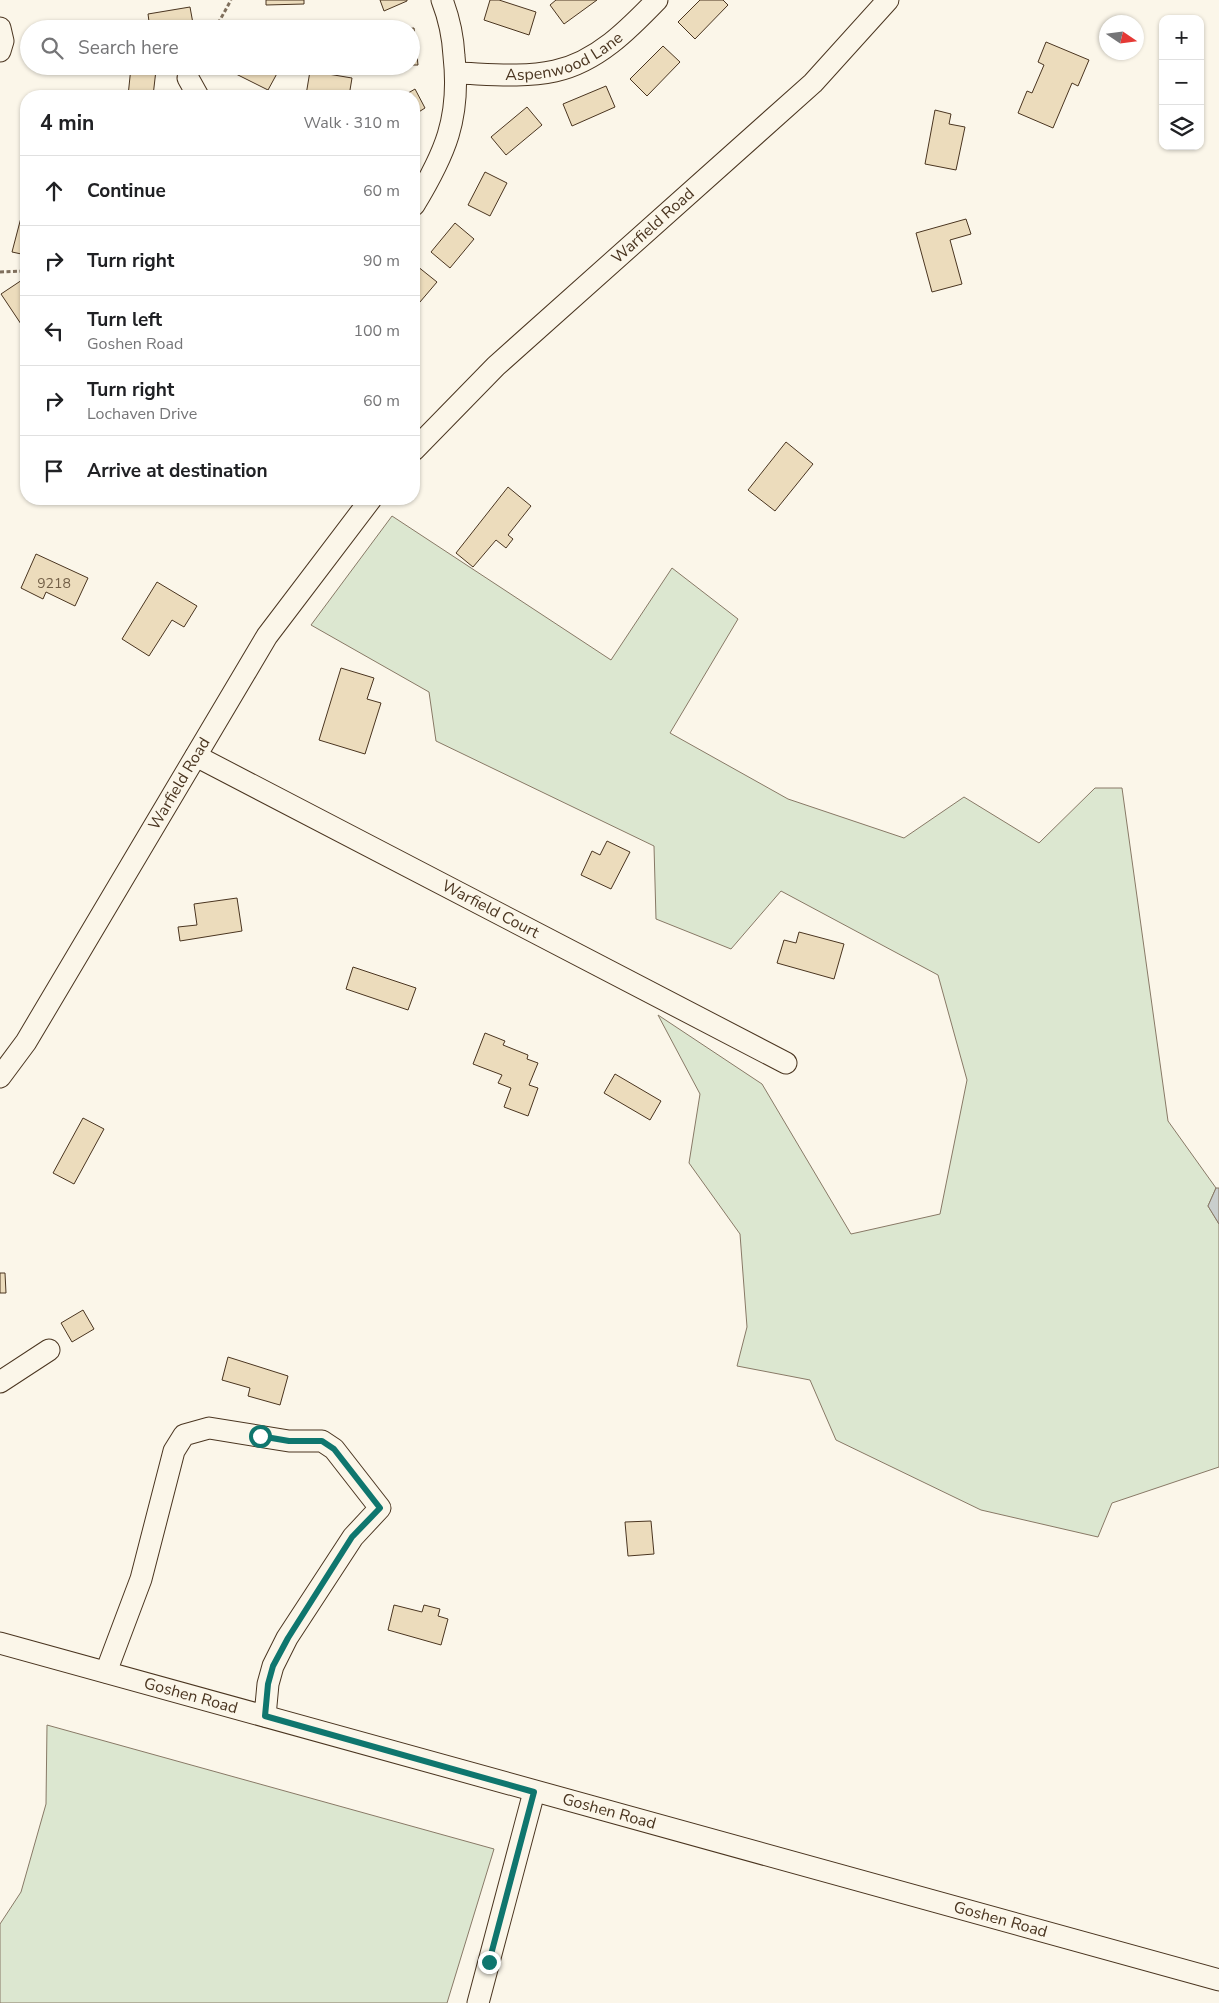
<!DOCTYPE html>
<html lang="en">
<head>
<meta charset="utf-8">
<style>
  :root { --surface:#fff; --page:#f2f2f2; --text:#202124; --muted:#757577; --line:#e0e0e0 }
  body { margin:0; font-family:"Nunito Sans",sans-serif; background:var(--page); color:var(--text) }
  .controls { position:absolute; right:15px; top:15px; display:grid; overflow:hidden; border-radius:10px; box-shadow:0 1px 4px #0004 }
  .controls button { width:45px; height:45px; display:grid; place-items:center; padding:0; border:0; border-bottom:1px solid var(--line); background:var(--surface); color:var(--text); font:25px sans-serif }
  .compass { position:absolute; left:1099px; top:15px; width:45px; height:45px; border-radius:50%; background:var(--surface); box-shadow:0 1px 4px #0004; rotate:103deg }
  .stop { position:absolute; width:15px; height:15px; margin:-11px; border:4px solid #0f766e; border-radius:50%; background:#fff }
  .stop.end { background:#0f766e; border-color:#fff; box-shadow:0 1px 5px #0008 }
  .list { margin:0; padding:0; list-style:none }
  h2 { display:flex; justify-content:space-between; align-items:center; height:65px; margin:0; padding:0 20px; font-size:21px }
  h2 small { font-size:16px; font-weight:400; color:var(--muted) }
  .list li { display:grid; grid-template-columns:32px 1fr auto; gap:15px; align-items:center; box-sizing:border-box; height:70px; padding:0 20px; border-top:1px solid var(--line) }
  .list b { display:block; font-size:19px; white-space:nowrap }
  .list p { margin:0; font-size:16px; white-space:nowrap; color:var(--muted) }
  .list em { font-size:16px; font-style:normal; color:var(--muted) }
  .icon { flex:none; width:28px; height:28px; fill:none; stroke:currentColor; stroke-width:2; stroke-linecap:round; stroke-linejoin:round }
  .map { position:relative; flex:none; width:1219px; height:2003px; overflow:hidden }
  .search { position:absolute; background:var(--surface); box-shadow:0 1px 4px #0004; left:20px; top:20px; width:400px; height:55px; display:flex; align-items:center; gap:12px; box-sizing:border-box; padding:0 18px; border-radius:28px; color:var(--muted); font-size:19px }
  .panel { position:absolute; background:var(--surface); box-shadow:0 1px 4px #0004; left:20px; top:90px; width:400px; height:415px; border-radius:20px }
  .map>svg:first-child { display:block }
</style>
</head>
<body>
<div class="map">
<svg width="1219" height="2003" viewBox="0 0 1219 2003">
  <rect width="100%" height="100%" fill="#fbf6e9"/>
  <g fill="#dce7d0" stroke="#887966">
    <path d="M392 516 611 660 672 568 738 619 670 733 788 799 904 838 964 797 1039 843 1095 788H1122L1168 1121 1216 1188 1208 1206 1219 1224V1467L1112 1503 1098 1537 981 1510 836 1440 810 1380 737 1366 747 1327 740 1234 689 1163 700 1094 658 1015 762 1084 851 1234 940 1214 967 1080 938 975 781 891 731 949 656 919 654 846 436 741 429 692 311 625Z"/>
    <path d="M47 1725 494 1849 447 2003H0V1924L21 1892 46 1804Z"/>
  </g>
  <path fill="#c9cecd" stroke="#887966" d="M1216 1188H1219V1224L1208 1206Z"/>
  <g fill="#ecdcbc" stroke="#4a3520">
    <path d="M266 0H304V4L266 5Z"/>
    <path d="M380 0H407V1L384 11Z"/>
    <path d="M490 0H499L536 12 529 35 484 20Z"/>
    <path d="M556 0H597L564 24 550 5Z"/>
    <path d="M700 0H723L728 5 695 39 678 22Z"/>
    <path d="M190 7 194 29H150L148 14Z"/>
    <path d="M414 28 418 65H411V29H402Z"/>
    <path d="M1046 42 1089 60 1078 86 1072 83 1053 128 1018 113 1027 91 1032 93 1044 65 1038 62Z"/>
    <path d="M663 46 680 62 647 96 630 79Z"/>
    <path d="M232 66H277L280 68 268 90 230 71Z"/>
    <path d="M131 67 156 70 153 96H128Z"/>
    <path d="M310 71 352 78 349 96 306 95Z"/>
    <path d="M606 86 615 107 572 126 563 104Z"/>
    <path d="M415 89 425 108 414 115V96H403Z"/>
    <path d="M527 107 542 125 506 155 491 137Z"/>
    <path d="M935 110 951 114 949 124 965 127 956 170 925 164Z"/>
    <path d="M485 172 507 183 490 216 468 205Z"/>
    <path d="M23 210 26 211V255L12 252Z"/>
    <path d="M966 219 971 234 950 240 962 284 932 292 916 233Z"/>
    <path d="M455 223 474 239 450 268 431 252Z"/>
    <path d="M417 266 437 282 414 309V270Z"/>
    <path d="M22 280 26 286 25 330 1 294Z"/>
    <path d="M786 442 813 464 775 511 748 490Z"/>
    <path d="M508 487 531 506 508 535 513 539 506 548 496 540 473 567 456 553Z"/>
    <path d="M36 554 88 578 75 606 46 592 43 599 21 588Z"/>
    <path d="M157 582 197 606 184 627 172 620 149 656 122 639Z"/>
    <path d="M341 668 374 678 367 699 381 703 365 754 319 740Z"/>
    <path d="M607 841 630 852 611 889 581 875 592 851 600 855Z"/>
    <path d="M237 898 242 931 180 941 178 927 197 925 194 904Z"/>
    <path d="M799 932 844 944 834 979 777 963 784 940 796 943Z"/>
    <path d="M353 967 416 988 408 1010 346 989Z"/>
    <path d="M485 1033 505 1041 503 1045 528 1055 527 1059 538 1063 529 1085 538 1088 528 1116 504 1107 511 1088 498 1083 502 1075 473 1064Z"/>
    <path d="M615 1074 661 1101 650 1120 604 1093Z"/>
    <path d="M83 1118 104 1129 74 1184 53 1173Z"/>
    <path d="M0 1273H5L6 1293H0Z"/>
    <path d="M83 1310 94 1329 72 1342 61 1323Z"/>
    <path d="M228 1357 288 1376 280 1405 248 1396 250 1388 222 1380Z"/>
    <path d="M651 1521 654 1554 628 1556 625 1522Z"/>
    <path d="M394 1605 422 1612 424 1605 440 1609 438 1616 448 1619 441 1645 388 1630Z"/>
  </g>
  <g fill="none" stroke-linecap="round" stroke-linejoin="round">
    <defs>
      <g id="minor">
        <path d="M0 28 3 41 0 51"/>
        <path id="s1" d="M456 73C489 74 523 78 555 71 597 62 629 29 657 0"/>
        <path d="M188 78 198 96"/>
        <path d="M414 205C445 154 461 118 454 56 453 37 449 18 442 0"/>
        <path id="s2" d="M414 450 496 366 813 83 888 0"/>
        <path id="s3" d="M196 756 786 1063"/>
        <path id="s4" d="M0 1077 26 1042 267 636 371 499"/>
        <path d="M0 1382 49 1350"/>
        <path id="s5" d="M0 1643 1219 1980"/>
        <path d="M106 1672 141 1579 174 1451 184 1435 209 1428 289 1441H322L334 1449 380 1508 353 1537 287 1638 273 1666 268 1684 265 1716"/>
        <path d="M478 2003 534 1792"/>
      </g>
    </defs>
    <use href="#minor" stroke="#4a3520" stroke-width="23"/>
    <g stroke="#7f6f5c" stroke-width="3" stroke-dasharray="4 2.5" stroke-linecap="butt">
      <path d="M215 29 231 0"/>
      <path d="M0 272 26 271"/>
    </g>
    <use href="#minor" stroke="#fbf6e9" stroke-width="21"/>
  </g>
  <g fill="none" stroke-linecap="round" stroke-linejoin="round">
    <path stroke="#0f766e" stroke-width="6" d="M260 1436 289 1441H322L334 1449 380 1508 352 1537 288 1638 273 1666 268 1684 265 1716 534 1792 489 1962"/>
  </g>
  <g text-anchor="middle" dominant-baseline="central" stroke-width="4" stroke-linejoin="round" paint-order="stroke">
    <g font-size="14" fill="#725f47">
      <text x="54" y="583">9218</text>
    </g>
    <g font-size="16" fill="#4a3520" stroke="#fbf6e9">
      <text stroke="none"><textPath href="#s1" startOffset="112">Aspenwood Lane</textPath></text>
      <text stroke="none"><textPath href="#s2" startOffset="328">Warfield Road</textPath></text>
      <text stroke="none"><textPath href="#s4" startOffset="344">Warfield Road</textPath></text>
      <text stroke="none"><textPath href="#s3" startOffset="332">Warfield Court</textPath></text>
      <text stroke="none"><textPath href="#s5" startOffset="198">Goshen Road</textPath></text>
      <text stroke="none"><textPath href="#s5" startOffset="632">Goshen Road</textPath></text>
      <text stroke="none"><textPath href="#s5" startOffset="1038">Goshen Road</textPath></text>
    </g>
  </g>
</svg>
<div class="controls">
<button>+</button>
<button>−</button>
<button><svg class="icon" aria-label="layers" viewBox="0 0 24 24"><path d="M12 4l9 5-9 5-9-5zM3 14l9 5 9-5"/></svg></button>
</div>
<svg class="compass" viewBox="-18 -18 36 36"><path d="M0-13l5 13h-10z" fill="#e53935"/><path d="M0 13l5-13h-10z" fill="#757577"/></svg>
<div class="stop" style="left:260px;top:1436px"></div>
<div class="stop end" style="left:489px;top:1962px"></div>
<div class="search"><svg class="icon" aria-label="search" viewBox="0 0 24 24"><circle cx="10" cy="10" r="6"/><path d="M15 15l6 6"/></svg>Search here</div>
<section class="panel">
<h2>4 min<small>Walk · 310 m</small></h2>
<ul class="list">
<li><svg class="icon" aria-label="ahead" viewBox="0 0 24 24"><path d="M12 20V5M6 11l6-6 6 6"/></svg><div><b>Continue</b></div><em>60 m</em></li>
<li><svg class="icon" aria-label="right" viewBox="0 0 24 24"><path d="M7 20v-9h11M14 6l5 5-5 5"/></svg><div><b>Turn right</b></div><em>90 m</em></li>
<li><svg class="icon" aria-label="left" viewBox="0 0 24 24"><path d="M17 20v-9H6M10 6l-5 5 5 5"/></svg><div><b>Turn left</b><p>Goshen Road</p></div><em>100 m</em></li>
<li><svg class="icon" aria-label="right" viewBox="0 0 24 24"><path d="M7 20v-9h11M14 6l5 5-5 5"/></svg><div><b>Turn right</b><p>Lochaven Drive</p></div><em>60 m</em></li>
<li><svg class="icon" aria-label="arrive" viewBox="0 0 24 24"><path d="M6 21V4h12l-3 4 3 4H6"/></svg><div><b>Arrive at destination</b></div></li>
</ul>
</section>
</div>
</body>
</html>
